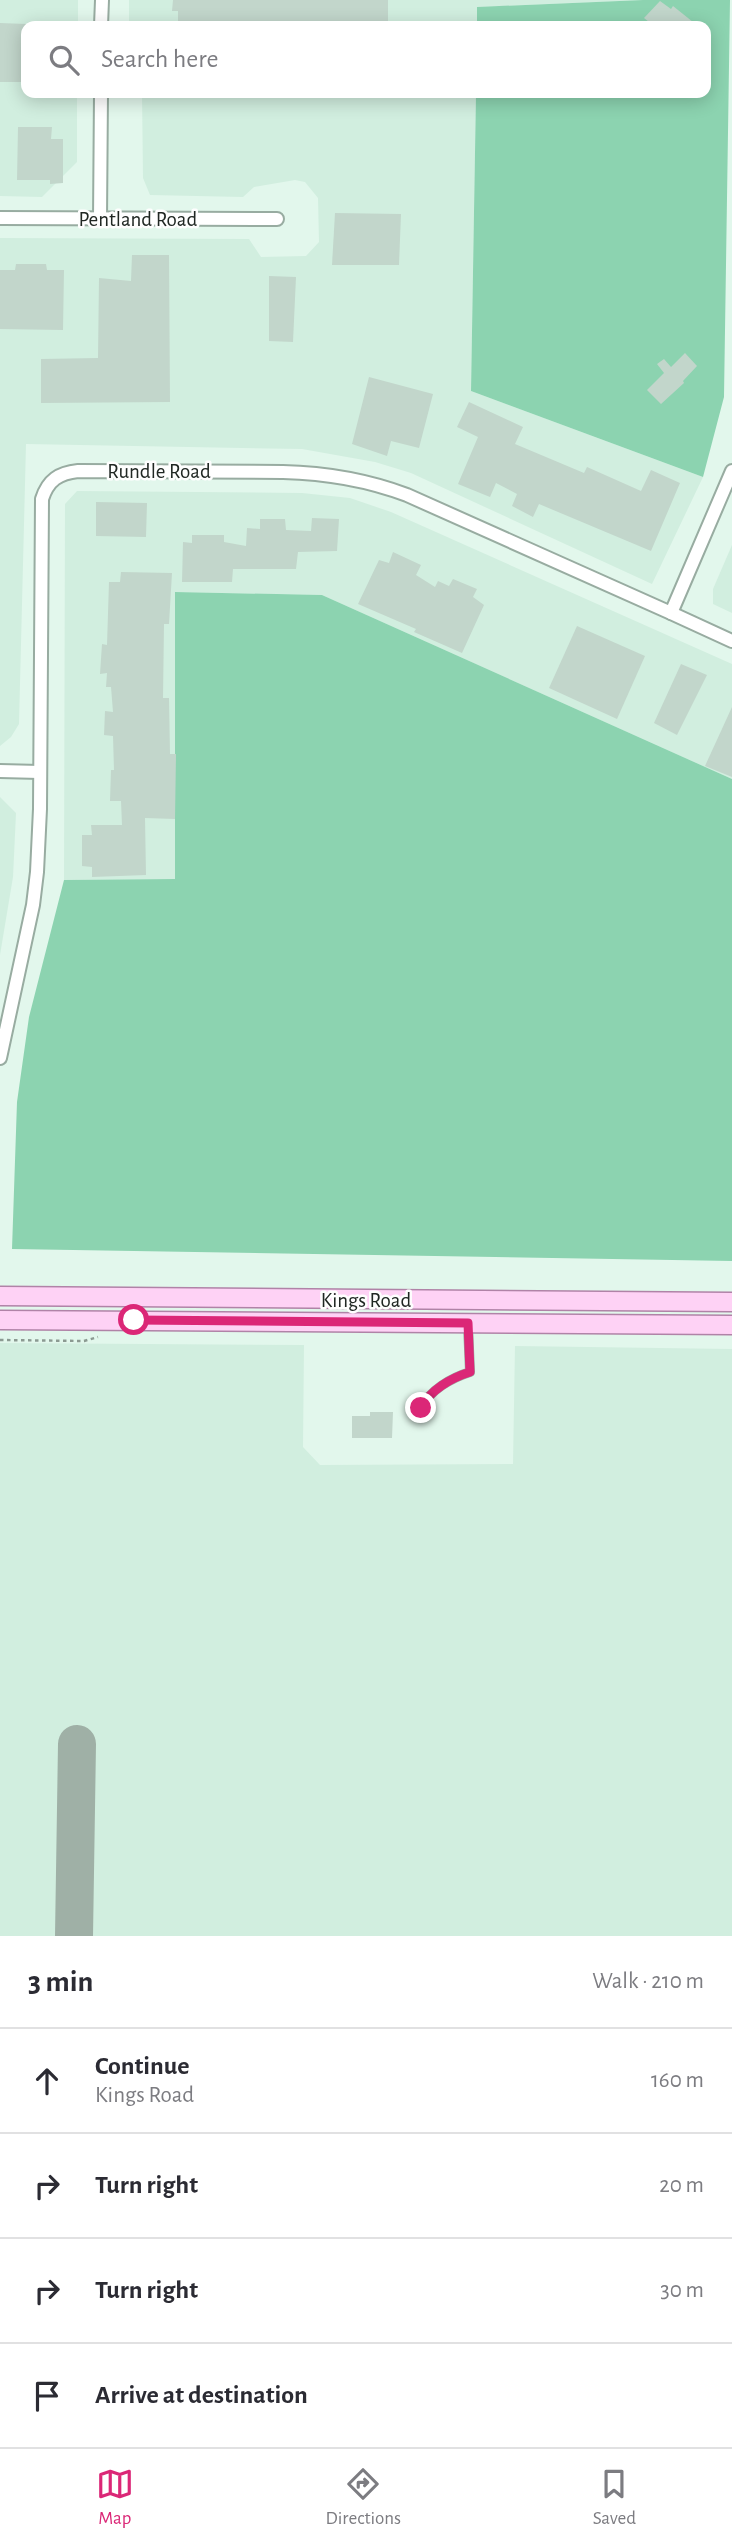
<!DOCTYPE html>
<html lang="en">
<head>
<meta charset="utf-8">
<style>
  :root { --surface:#fff; --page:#f2f2f3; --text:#2b2b33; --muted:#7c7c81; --line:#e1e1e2; --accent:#db2777 }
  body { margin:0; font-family:"Alegreya Sans",sans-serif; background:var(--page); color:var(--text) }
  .stop { position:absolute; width:21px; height:21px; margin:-16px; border:5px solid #db2777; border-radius:50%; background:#fff }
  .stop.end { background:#db2777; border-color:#fff; box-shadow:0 2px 7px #0008 }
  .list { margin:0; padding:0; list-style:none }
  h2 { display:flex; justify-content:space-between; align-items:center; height:91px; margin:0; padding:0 28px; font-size:30px }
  h2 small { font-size:23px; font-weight:400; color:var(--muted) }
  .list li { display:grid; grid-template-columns:46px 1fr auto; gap:21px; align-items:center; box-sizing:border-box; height:105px; padding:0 28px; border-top:2px solid var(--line) }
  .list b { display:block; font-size:26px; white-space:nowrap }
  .list p { margin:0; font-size:23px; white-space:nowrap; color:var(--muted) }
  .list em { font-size:23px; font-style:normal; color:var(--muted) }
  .icon { flex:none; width:38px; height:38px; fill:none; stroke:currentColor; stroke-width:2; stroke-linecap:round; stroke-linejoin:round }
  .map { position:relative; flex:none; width:732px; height:1936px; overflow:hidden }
  .search { position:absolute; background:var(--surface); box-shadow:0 4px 18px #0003; left:21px; right:21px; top:21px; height:77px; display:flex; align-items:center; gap:18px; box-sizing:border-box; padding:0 24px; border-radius:14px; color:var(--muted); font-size:26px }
  .sheet { height:511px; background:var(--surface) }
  nav { display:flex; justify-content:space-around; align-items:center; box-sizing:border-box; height:98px; border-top:2px solid var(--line); background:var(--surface); font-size:19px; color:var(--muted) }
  nav a { display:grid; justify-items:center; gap:4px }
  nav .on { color:var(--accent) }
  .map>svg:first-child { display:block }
</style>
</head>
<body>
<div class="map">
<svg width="732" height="1936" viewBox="0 0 732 1936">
  <rect width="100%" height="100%" fill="#e2f7ec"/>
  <g fill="#d1eedf">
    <path d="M0 0H78V26H26V93H77V162L42 197 0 196Z"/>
    <path d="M129 0H643L478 7 477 26H129Z"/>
    <path d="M142 93H476L471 391 703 477 652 584 411 473 375 462 302 449 26 444 19 724 11 737 0 746V238L249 239 261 257 306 256 319 242 318 198 305 182 295 180 254 187 243 197 150 195 143 178Z"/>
    <path d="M77 491 302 493 350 498 391 512 732 664V779L322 595 175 592V879L64 880 65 504Z"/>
    <path d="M732 545V613L713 604V589Z"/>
    <path d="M0 797 16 813 13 877 0 955Z"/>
    <path d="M0 1343 304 1345 303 1447 320 1465 513 1464 515 1346 732 1349V1936H0Z"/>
  </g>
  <g fill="#8cd3b0">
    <path d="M643 0H730L724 397 703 477 471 391 476 93H706V26H477V7Z"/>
    <path d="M175 592 322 595 732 779V1261L12 1249 17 1102 29 1017 64 880 175 879Z"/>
  </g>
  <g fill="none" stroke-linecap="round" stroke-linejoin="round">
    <path stroke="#9fb0a6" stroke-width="38" d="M74 1936 77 1744"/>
  </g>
  <g fill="#c2d6cb">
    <path d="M173 0H388V26H218V22L178 23V11H172Z"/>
    <path d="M660 1 671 9 673 6 698 26H654L644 18Z"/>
    <path d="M0 23 26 24V82H0Z"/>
    <path d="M18 127H52L51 139H63V183L50 184V180H17Z"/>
    <path d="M335 213 401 214 399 265H332Z"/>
    <path d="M132 255H169L170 402 41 403V359L98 358 99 278 131 281Z"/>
    <path d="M16 264H46L47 270H64L63 330 0 329V270H15Z"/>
    <path d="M269 276 296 277 293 342 269 341Z"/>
    <path d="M685 353 697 366 683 381 684 383 661 404 647 390 664 373 657 364 664 359 671 367Z"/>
    <path d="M369 377 433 394 419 448 391 441 387 456 352 444Z"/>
    <path d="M469 402 523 427 515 444 584 473 587 467 641 491 651 470 680 483 651 551 539 504 533 517 512 506 517 494 496 483 490 497 458 484 478 437 457 427Z"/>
    <path d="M96 502 147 503 146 537 96 536Z"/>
    <path d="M312 518 339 519 337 551 298 552 296 569H233L232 582H182L183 542 192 543V535H224V542L246 546 247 528 260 529V519H285L286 530 311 531Z"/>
    <path d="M393 552 421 565 416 575 435 587 438 581 449 586 453 579 477 589 473 597 484 605 462 653 414 632 416 629 358 604 379 560 389 563Z"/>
    <path d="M121 572 172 573 169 624H164L163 698H169L170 754H176L175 819 145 818 146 875 92 877V867L82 866V835H92L91 825H122L121 801H110L111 770H114L113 736 104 735 105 711 113 712 111 687H106L107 673 100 674 102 644 107 645 109 582H120Z"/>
    <path d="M577 626 645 656 617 719 549 688Z"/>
    <path d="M681 664 707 675 677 735 654 723Z"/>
    <path d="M732 707V777L705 766Z"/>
    <path d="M370 1412H393L392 1438H352V1416H370Z"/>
  </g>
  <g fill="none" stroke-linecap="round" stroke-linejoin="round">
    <defs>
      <path id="lane" d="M421 1408C430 1390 451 1378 470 1372L468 1325"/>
      <g id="street">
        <path d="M101 26 102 0"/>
        <path d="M0 218 277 219"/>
        <path d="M100 219 101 93"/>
        <path d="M671 613 732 641"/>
        <path d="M0 771 40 772"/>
        <path d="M0 1058 33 905 37 872 40 809 42 499C48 480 59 473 78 471L283 472C326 473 367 480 407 495L671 613 732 471"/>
      </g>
      <g id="primary">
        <path d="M0 1296 732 1302"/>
        <path d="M0 1320 732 1325"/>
      </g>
    </defs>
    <use href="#lane" stroke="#98aca1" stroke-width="10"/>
    <use href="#street" stroke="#98aca1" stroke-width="16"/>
    <use href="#primary" stroke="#b083a7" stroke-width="21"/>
    <path stroke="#8b9a92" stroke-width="2.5" stroke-dasharray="3.5 3.5" stroke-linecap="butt" d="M0 1340 84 1341 98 1337"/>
    <use href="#lane" stroke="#fff" stroke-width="6"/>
    <use href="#street" stroke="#fff" stroke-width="12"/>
    <use href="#primary" stroke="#fed2f5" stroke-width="18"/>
  </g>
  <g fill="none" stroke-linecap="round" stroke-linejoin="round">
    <path stroke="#db2777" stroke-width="9" d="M134 1320 468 1323 470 1372C451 1378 430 1390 421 1408"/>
  </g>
  <g text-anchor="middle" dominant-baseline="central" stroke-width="5" stroke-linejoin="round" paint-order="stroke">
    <g font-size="21" fill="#202723" stroke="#fefefe">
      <text x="138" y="219">Pentland Road</text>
      <text x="159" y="471">Rundle Road</text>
      <text x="366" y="1300">Kings Road</text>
    </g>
  </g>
</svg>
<div class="stop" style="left:134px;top:1320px"></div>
<div class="stop end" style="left:421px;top:1408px"></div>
<div class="search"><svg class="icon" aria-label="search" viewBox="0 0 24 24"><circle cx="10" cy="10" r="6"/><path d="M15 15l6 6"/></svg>Search here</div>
</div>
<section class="sheet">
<h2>3 min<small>Walk · 210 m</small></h2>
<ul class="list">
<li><svg class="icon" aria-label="ahead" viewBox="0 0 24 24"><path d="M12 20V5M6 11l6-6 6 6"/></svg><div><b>Continue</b><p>Kings Road</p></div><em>160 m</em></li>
<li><svg class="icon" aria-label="right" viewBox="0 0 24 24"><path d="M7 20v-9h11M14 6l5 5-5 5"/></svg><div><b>Turn right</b></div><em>20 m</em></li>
<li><svg class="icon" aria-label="right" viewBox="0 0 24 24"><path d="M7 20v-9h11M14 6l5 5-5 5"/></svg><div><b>Turn right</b></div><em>30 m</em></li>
<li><svg class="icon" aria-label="arrive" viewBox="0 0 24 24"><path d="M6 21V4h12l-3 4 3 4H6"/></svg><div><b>Arrive at destination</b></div></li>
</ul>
</section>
<nav>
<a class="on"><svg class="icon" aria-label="map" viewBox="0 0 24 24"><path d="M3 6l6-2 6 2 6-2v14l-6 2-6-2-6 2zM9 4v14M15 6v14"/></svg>Map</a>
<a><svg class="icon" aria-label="directions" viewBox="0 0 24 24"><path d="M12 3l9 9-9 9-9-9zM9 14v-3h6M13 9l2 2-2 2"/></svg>Directions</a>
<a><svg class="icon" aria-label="saved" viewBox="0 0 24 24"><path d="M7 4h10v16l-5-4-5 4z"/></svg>Saved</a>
</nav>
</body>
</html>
